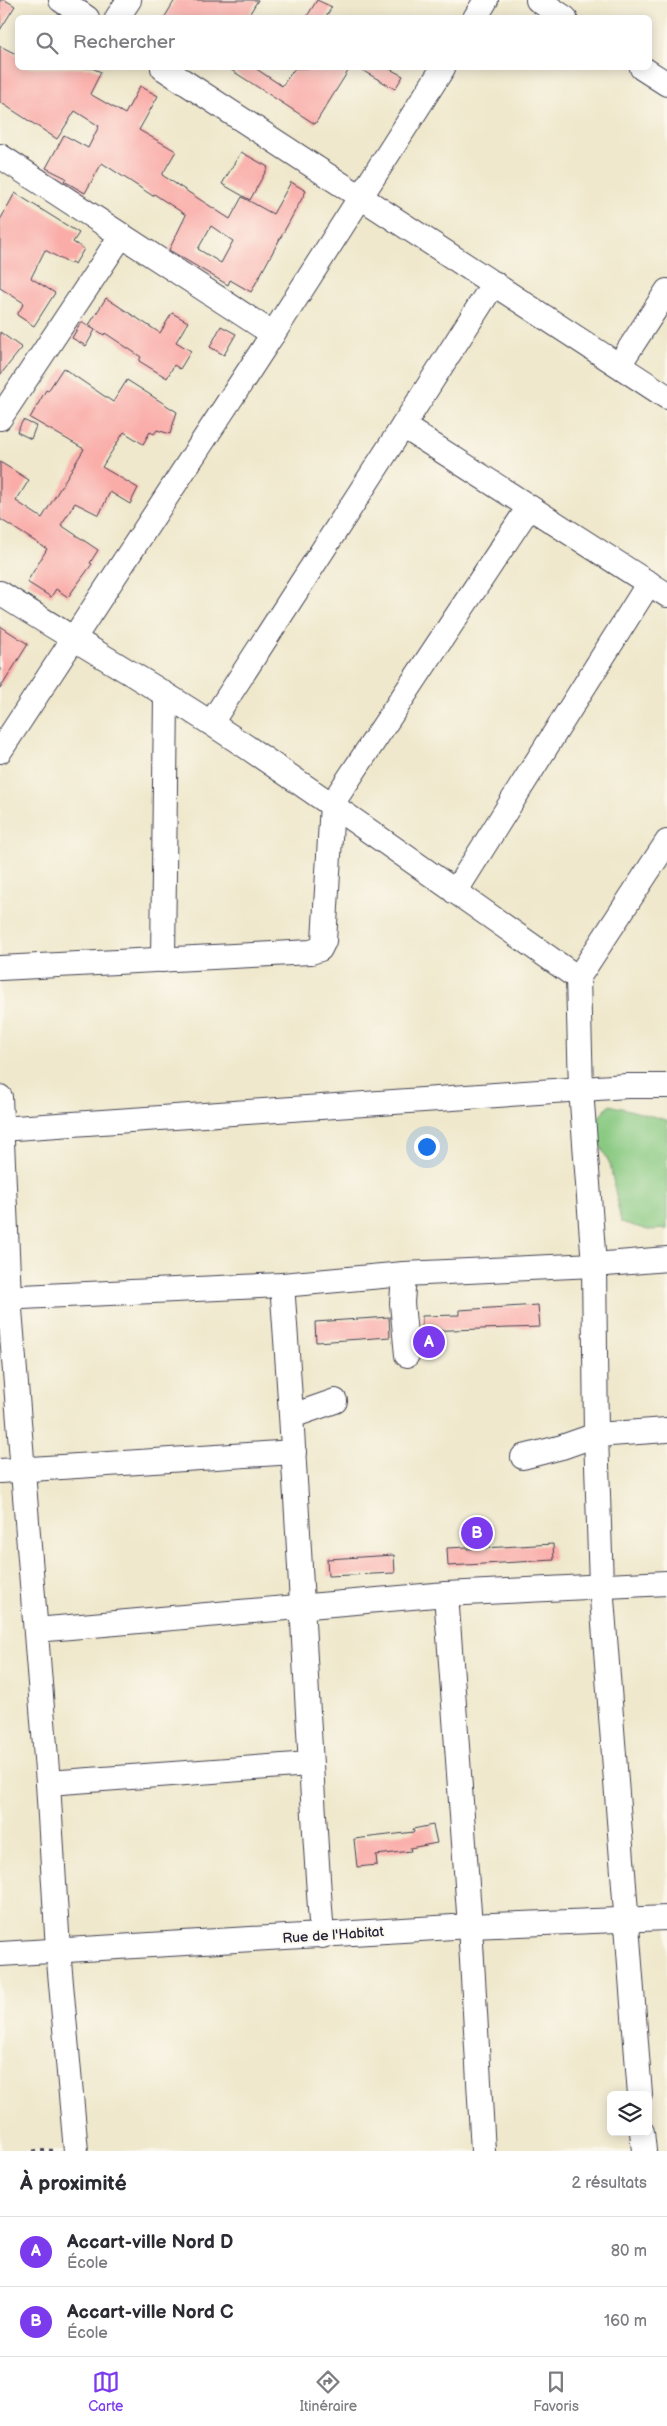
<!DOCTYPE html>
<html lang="fr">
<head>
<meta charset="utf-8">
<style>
  :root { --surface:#fff; --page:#f7f7f7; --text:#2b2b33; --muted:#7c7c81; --line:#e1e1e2; --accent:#7c3aed }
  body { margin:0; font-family:"Balsamiq Sans",sans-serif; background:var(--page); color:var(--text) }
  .controls { position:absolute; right:15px; bottom:15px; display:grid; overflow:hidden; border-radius:8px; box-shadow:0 2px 12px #0003 }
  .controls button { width:45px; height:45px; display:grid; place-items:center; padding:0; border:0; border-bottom:1px solid var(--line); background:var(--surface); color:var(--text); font:25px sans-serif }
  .you { position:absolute; left:426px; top:1146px; width:18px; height:18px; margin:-12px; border:4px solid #fff; border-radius:50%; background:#1a73e8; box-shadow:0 0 0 8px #1a73e833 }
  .badge { display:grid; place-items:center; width:32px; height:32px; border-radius:50%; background:var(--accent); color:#fff; font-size:16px; font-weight:700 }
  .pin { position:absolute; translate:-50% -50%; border:2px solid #fff; box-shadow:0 1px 5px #0006 }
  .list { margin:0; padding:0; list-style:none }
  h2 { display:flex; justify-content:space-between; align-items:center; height:65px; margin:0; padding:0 20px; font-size:21px }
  h2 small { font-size:16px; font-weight:400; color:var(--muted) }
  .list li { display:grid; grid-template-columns:32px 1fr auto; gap:15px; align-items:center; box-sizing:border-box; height:70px; padding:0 20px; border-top:1px solid var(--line) }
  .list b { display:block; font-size:19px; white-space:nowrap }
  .list p { margin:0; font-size:16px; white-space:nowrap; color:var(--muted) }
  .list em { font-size:16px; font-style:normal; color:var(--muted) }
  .icon { flex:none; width:28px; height:28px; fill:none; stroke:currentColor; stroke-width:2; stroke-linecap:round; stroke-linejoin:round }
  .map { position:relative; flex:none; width:667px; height:2151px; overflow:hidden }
  .search { position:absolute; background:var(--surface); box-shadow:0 2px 12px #0003; left:15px; right:15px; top:15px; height:55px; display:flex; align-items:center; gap:12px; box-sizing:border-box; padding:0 18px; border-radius:8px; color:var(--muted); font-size:19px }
  .sheet { height:205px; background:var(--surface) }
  nav { display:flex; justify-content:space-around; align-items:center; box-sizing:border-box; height:70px; border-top:1px solid var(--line); background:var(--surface); font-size:14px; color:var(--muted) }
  nav a { display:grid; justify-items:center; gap:2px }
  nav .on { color:var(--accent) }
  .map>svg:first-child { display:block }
</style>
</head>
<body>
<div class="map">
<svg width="667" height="2151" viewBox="0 0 667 2151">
  <rect width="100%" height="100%" fill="#fbf7ec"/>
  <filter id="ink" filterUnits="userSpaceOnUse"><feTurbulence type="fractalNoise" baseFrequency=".02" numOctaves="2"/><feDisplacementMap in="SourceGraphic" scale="10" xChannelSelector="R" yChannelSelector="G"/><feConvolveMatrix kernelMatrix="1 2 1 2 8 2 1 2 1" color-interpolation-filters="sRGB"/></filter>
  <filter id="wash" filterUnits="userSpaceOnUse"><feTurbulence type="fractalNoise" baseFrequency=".0096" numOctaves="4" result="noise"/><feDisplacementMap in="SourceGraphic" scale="20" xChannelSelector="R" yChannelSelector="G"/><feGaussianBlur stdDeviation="1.12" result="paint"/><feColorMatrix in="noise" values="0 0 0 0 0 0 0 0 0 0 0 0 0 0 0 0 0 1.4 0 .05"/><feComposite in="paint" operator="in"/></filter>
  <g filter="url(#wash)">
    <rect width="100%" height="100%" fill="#efe8cc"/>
    <path fill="#88c981" stroke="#55765e" d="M610 1105 667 1120V1229L648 1230 621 1222 610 1164 590 1126Z"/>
    <g id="blocks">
      <g fill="#faaca8" fill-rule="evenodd">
        <path d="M0 0H5L15 6 0 30Z"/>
        <path d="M175 0H258L247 18H164Z"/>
        <path d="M317 0 332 7 325 18H306Z"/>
        <path d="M0 46 18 55V68H92L101 72 90 94 125 114 140 86 158 96 139 130 176 151 162 175 230 219 242 197 273 214 291 182 306 191 251 292 230 280 228 285 169 250 186 215 154 194 153 196 102 163 85 193 64 181 66 178 46 168 64 135 88 148 99 126 75 111 57 139 0 102ZM211 226 233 241 221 263 198 249Z"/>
        <path d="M228 68H255L282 86 295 68H350L315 124Z"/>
        <path d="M358 68H388L403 76 395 89Z"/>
        <path d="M241 152 268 167 250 200 222 184Z"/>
        <path d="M15 193 79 233 73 242 84 249 75 264 71 262 70 264 45 250 31 278 55 293 34 326 17 315 24 303 0 288V220Z"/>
        <path d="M106 298 160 333 172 313 188 322 176 342 191 351 180 369 174 365 167 378 139 361 141 357 105 333 104 335 89 325Z"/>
        <path d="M81 322 95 330 86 346 72 338Z"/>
        <path d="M221 326 236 334 224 355 210 347Z"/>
        <path d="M0 332 22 348 0 375Z"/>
        <path d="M63 368 113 402 127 380 177 412 170 434 157 430 154 434 150 432 143 444 124 432 102 467 138 488 130 504 110 492 99 515 75 503 61 525 98 550 90 563 92 564 68 597 56 589 51 597 27 582 47 549 0 519V462L29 480 16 501 42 518 84 449 30 418 46 390 48 391Z"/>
        <path d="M23 420 36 426 31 439 17 432Z"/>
        <path d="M0 626 28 644 0 689Z"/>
        <path d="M538 1305 540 1327 422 1331V1316L459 1315V1310Z"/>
        <path d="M389 1317 390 1337 316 1342 315 1322Z"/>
        <path d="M553 1544 554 1560 448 1566 447 1548 467 1547V1549Z"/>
        <path d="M394 1555 395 1573 328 1576 327 1559Z"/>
        <path d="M433 1825 437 1843 410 1848 411 1851 376 1855 377 1865 357 1867 354 1839 414 1832 413 1829Z"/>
      </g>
    </g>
  </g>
  <g filter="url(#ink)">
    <use href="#blocks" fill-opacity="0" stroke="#414051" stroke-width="1"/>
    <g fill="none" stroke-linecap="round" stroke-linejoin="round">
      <defs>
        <g id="minor">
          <path d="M61 0 87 18"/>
          <path d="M538 0 565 18"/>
          <path d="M117 18 129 0"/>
          <path d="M475 18 486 0"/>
          <path d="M163 68 667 397"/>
          <path d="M642 68 667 84"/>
          <path d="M0 156 273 334"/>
          <path d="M619 365 667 291"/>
          <path d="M0 418 121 236"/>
          <path d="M403 426 667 595"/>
          <path d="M0 593C70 638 142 678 212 724 336 805 456 893 578 978"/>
          <path d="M211 723 403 426 494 283"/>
          <path d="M0 751 273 334 443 68"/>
          <path d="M455 892 649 583"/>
          <path d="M163 960 166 696"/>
          <path d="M0 968 311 952 320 949 324 941 332 804 529 507"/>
          <path d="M0 1097 9 1297 48 1783 58 1950 76 2151"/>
          <path d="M0 1129 627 1086H667"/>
          <path d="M404 1274 402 1303 407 1355"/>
          <path d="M282 1285C299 1502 306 1719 322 1936"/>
          <path d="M0 1298 282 1285 404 1274 594 1265 667 1259"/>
          <path d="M292 1416 335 1401"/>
          <path d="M523 1457 562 1447 596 1435 667 1430"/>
          <path d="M0 1471 294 1452"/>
          <path d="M446 1594 470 1926 483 2151"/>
          <path d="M36 1630 446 1594 667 1583"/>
          <path d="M48 1783 309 1764"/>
          <path d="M0 1954 470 1926 667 1918"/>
          <path d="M640 2095 601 1585 596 1435 594 1265 581 1089 578 978 667 842"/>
          <path d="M642 2132 644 2151"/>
        </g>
      </defs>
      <use href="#minor" stroke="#414051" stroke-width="26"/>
      <path stroke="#414051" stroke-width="3" stroke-dasharray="4 4" stroke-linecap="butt" d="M33 2151 57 2150"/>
      <use href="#minor" stroke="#fff" stroke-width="24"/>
    </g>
  </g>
  <g text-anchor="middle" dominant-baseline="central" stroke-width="4" stroke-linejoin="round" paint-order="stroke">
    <g font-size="14" fill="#22223b" stroke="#fbf7ec">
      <text transform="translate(333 1935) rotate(-4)">Rue de l'Habitat</text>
    </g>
  </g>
</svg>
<div class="controls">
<button><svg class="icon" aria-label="layers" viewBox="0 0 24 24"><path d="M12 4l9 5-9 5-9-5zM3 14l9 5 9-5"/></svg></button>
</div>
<div class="you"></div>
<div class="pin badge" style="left:429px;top:1342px">A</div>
<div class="pin badge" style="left:477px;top:1533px">B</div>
<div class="search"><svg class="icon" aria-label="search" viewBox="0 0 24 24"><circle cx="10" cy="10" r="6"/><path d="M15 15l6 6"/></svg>Rechercher</div>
</div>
<section class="sheet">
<h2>À proximité<small>2 résultats</small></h2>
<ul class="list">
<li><span class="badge">A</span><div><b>Accart-ville Nord D</b><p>École</p></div><em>80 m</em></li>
<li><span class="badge">B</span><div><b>Accart-ville Nord C</b><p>École</p></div><em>160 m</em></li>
</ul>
</section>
<nav>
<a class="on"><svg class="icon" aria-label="map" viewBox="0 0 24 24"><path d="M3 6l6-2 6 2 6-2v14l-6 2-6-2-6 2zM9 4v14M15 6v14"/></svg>Carte</a>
<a><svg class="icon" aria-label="directions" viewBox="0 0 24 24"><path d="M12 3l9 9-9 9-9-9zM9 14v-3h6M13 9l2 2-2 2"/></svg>Itinéraire</a>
<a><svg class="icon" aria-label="saved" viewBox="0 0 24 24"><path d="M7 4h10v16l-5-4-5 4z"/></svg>Favoris</a>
</nav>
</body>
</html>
